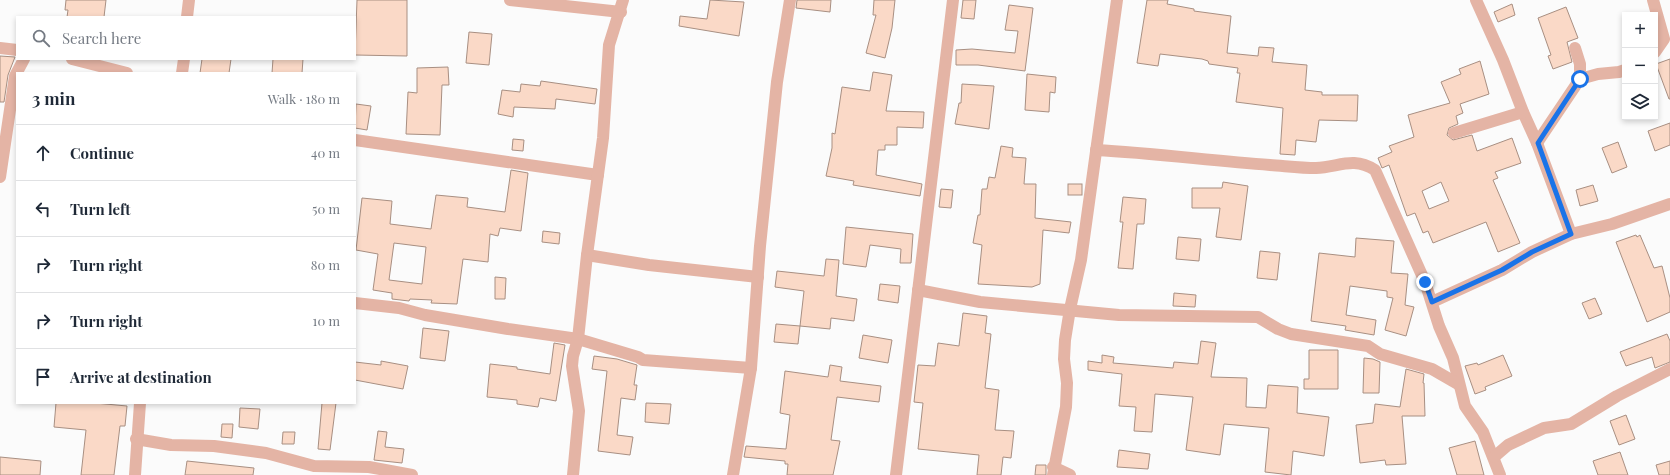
<!DOCTYPE html>
<html lang="en">
<head>
<meta charset="utf-8">
<style>
  :root { --surface:#fff; --page:#f2f2f3; --text:#1f2937; --muted:#747a83; --line:#e0e1e3 }
  body { margin:0; font-family:"Playfair Display",serif; background:var(--page); color:var(--text) }
  .controls { position:absolute; right:12px; top:12px; display:grid; overflow:hidden; border-radius:0px; box-shadow:0 2px 6px #0003 }
  .controls button { width:36px; height:36px; display:grid; place-items:center; padding:0; border:0; border-bottom:1px solid var(--line); background:var(--surface); color:var(--text); font:20px sans-serif }
  .stop { position:absolute; width:12px; height:12px; margin:-9px; border:3px solid #1a73e8; border-radius:50%; background:#fff }
  .stop.end { background:#1a73e8; border-color:#fff; box-shadow:0 1px 4px #0008 }
  .list { margin:0; padding:0; list-style:none }
  h2 { display:flex; justify-content:space-between; align-items:center; height:52px; margin:0; padding:0 16px; font-size:17px }
  h2 small { font-size:13px; font-weight:400; color:var(--muted) }
  .list li { display:grid; grid-template-columns:26px 1fr auto; gap:12px; align-items:center; box-sizing:border-box; height:56px; padding:0 16px; border-top:1px solid var(--line) }
  .list b { display:block; font-size:15px; white-space:nowrap }
  .list em { font-size:13px; font-style:normal; color:var(--muted) }
  .icon { flex:none; width:22px; height:22px; fill:none; stroke:currentColor; stroke-width:2; stroke-linecap:round; stroke-linejoin:round }
  .map { position:relative; flex:none; width:1670px; height:475px; overflow:hidden }
  .search { position:absolute; background:var(--surface); box-shadow:0 2px 6px #0003; left:16px; top:16px; width:340px; height:44px; display:flex; align-items:center; gap:10px; box-sizing:border-box; padding:0 14px; border-radius:0px; color:var(--muted); font-size:15px }
  .panel { position:absolute; background:var(--surface); box-shadow:0 2px 6px #0003; left:16px; top:72px; width:340px; height:332px; border-radius:0px }
  .map>svg:first-child { display:block }
</style>
</head>
<body>
<div class="map">
<svg width="1670" height="475" viewBox="0 0 1670 475">
  <rect width="100%" height="100%" fill="#fbfbfb"/>
  <g fill="#fad9c7" stroke="#a88f82" fill-rule="evenodd">
    <path d="M66 0H106L104 17H67L68 10H65Z"/>
    <path d="M357 0H407V56L355 55Z"/>
    <path d="M710 0 744 2 739 36 679 26 680 16 707 19Z"/>
    <path d="M797 0H831L830 12 796 8Z"/>
    <path d="M874 0H895L892 28 885 58 866 53 876 15H873Z"/>
    <path d="M963 0H976L974 19 961 18Z"/>
    <path d="M1147 0H1168L1167 4 1194 9V11L1231 16 1227 53 1258 56 1259 47 1274 48 1272 62 1307 65 1305 90 1322 92V95H1358L1357 121 1319 120 1316 142 1296 140 1295 155 1280 154 1283 108 1236 102 1240 73H1237L1238 68 1209 64 1208 61 1202 59 1160 54 1158 66 1137 63Z"/>
    <path d="M1512 4 1515 15 1498 22 1494 12Z"/>
    <path d="M1009 5 1033 8 1025 71 978 65H956V50L972 49 1015 53 1018 31 1005 30Z"/>
    <path d="M1566 7 1578 38 1567 42 1572 62 1553 69 1548 56 1551 55 1538 18Z"/>
    <path d="M469 32 492 34 489 65 466 63Z"/>
    <path d="M0 56 15 57 8 75 4 102H0Z"/>
    <path d="M202 59H231L229 73H200Z"/>
    <path d="M273 59H303L302 73H272Z"/>
    <path d="M1670 59V99H1669L1656 64Z"/>
    <path d="M1480 61 1489 94 1460 104 1463 113 1456 116 1458 124 1449 128 1447 135 1453 140 1472 135 1477 151 1512 138 1521 163 1495 172 1498 178 1493 180 1520 243 1498 252 1486 222 1433 243 1428 231 1423 233 1415 213 1407 216 1389 165 1382 168 1378 158 1392 152 1389 146 1414 137 1408 115 1450 103 1441 82 1461 74 1459 69ZM1441 182 1449 201 1429 209 1422 191Z"/>
    <path d="M448 67 449 85H442L440 135 406 134 408 92 417 93V68Z"/>
    <path d="M873 72 892 75 886 111 924 112 923 128 897 127V145H885V150H878L876 175 922 184 920 196 853 185 854 181 826 176 832 148V133L835 134 842 87 870 91Z"/>
    <path d="M1027 74 1056 77 1055 93 1050 92 1049 112 1025 110Z"/>
    <path d="M541 81 597 89 595 104 556 99 555 109 514 107 513 117 498 114 502 90 520 92 521 84 540 86Z"/>
    <path d="M962 84 994 86 989 129 955 124 959 103H961Z"/>
    <path d="M356 104 371 106 367 130 355 128Z"/>
    <path d="M1670 123V145L1655 151 1648 131Z"/>
    <path d="M513 139 524 140 523 151 512 150Z"/>
    <path d="M1618 142 1627 167 1612 173 1602 148Z"/>
    <path d="M1001 146 1013 148 1012 157 1026 158 1024 184H1036L1035 218 1071 222 1069 233 1043 230 1040 284 1032 287 978 284 982 245 973 243 978 215H980L982 189H987L989 177 995 178Z"/>
    <path d="M511 170 528 173 521 231 500 228 498 236 490 234 488 262 463 259 457 304 431 303 432 300 410 299 409 301 392 299V293L373 290 378 254 356 250 362 198 392 201 390 224 431 229 436 195 468 198 467 207 505 212ZM394 243 426 247 422 284 389 280Z"/>
    <path d="M1223 182 1248 186 1241 240 1216 237 1220 208H1192V188H1222Z"/>
    <rect x="1068" y="184" width="14" height="11"/>
    <path d="M1593 185 1598 201 1580 206 1576 190Z"/>
    <path d="M941 189 953 190 951 208 939 207Z"/>
    <path d="M1123 197 1146 199 1144 224H1137L1133 269 1118 268 1123 222H1120Z"/>
    <path d="M846 227 913 234 911 263H900L901 249 870 245 866 267 843 264Z"/>
    <path d="M543 231 560 233 559 244 542 242Z"/>
    <path d="M1636 235 1637 237 1640 235 1654 268 1662 266 1670 298V312L1647 322 1616 242Z"/>
    <path d="M1178 237 1201 239 1199 261 1176 259Z"/>
    <path d="M1356 238 1394 241 1391 273 1408 274 1405 305 1414 307 1406 336 1385 330 1393 298 1387 297V291L1350 286 1346 315 1376 320 1374 335 1345 330 1346 326 1311 321 1319 253 1355 257Z"/>
    <path d="M1260 251 1280 253 1277 280 1257 278Z"/>
    <path d="M826 259 839 260 836 296 857 299 854 321 831 318 830 329 800 326 804 291 775 287 777 271 824 276Z"/>
    <path d="M495 277 506 278 505 299H495Z"/>
    <path d="M880 284 900 286 898 303 878 300Z"/>
    <path d="M1174 293 1196 295 1195 307 1173 306Z"/>
    <path d="M1595 298 1602 314 1589 319 1582 303Z"/>
    <path d="M963 313 987 316 985 333 991 334 985 388 999 390 995 430 1014 431 1011 458 1003 457 1001 475H977L979 455 918 449 923 403 914 402 918 365 935 366 938 343 959 346Z"/>
    <path d="M776 324 800 326 798 344 774 342Z"/>
    <path d="M423 328 449 331 445 361 420 358Z"/>
    <path d="M1667 334 1670 341V362L1655 368 1652 357 1626 366 1620 352Z"/>
    <path d="M863 335 892 340 888 363 859 358Z"/>
    <path d="M1201 341 1216 343 1211 377 1247 378 1246 407 1266 408 1268 385 1298 387 1297 413 1329 417 1324 456 1293 451 1291 475 1265 472 1269 428 1224 424 1220 455 1186 450 1193 397 1155 394 1152 432 1134 431 1136 407 1119 406 1122 374 1088 370V361L1102 363V355L1114 357 1113 363 1173 368 1174 362 1198 364Z"/>
    <path d="M554 343 565 345 556 401 540 398 538 407 517 404V400L487 397 490 364 517 367V369L550 374Z"/>
    <path d="M1309 350H1338V389H1304V379H1309Z"/>
    <path d="M1503 355 1512 376 1485 387 1486 390 1475 394 1465 366 1477 363 1478 365Z"/>
    <path d="M594 356 617 359 637 365 634 385H637L635 400 621 398 617 435 633 437 630 455 598 451 607 371 592 369Z"/>
    <path d="M1364 358 1373 359 1380 362 1379 393H1363Z"/>
    <path d="M381 361 408 366 403 389 355 380V362L381 365Z"/>
    <path d="M830 365 842 367 840 381 881 386 879 402 837 397 831 440 840 441 833 475H787L788 464H785V461L744 457 746 446 786 449 790 415 780 413 785 371 828 377Z"/>
    <path d="M1406 369 1424 374 1423 383H1424L1425 416H1402L1406 464 1386 465 1385 460 1360 463 1356 425 1373 423 1375 404 1400 407Z"/>
    <path d="M56 403H95L127 406 125 426H120L114 475H81L86 430 54 427Z"/>
    <path d="M322 403H336L330 450 318 449Z"/>
    <path d="M646 403 671 404 669 424 645 422Z"/>
    <path d="M240 408 260 409 258 429 239 427Z"/>
    <path d="M1626 415 1635 439 1619 445 1610 421Z"/>
    <path d="M222 424H233L232 438 221 437Z"/>
    <path d="M378 431 387 432 385 447 404 449 402 463 374 460Z"/>
    <path d="M283 432H295L294 444H282Z"/>
    <path d="M1475 441 1484 475H1457L1449 448Z"/>
    <path d="M1119 450 1150 454 1148 469 1117 467Z"/>
    <path d="M1620 452 1628 475H1598L1593 461Z"/>
    <path d="M0 457 41 461 40 475H0Z"/>
    <path d="M187 461 254 468 253 475H185Z"/>
    <path d="M1670 461V475H1659L1656 465Z"/>
    <path d="M1036 465H1046V475H1035Z"/>
  </g>
  <g fill="none" stroke-linecap="round" stroke-linejoin="round">
    <g stroke="#e4b4a5" stroke-width="12">
      <path d="M510 0 621 12"/>
      <path d="M1476 0 1503 60 1523 112 1537 143 1571 234"/>
      <path d="M1653 0 1664 39 1655 52"/>
      <path d="M187 17 189 0"/>
      <path d="M0 48 17 50"/>
      <path d="M72 59 127 73"/>
      <path d="M182 73 184 59"/>
      <path d="M1580 79 1598 74 1619 72 1625 70"/>
      <path d="M1454 133 1523 112"/>
      <path d="M355 140 598 175"/>
      <path d="M1537 143 1580 79V64L1575 48"/>
      <path d="M1096 150C1155 153 1212 161 1270 165 1285 166 1301 168 1316 168 1339 167 1353 156 1375 170L1425 282 1439 326 1453 358 1465 406 1483 432 1500 475"/>
      <path d="M0 177 15 76 24 59"/>
      <path d="M587 255 649 265 758 277"/>
      <path d="M918 290 980 302 1119 315 1258 317 1278 329 1291 334 1368 346 1380 354 1432 369 1458 384"/>
      <path d="M1432 302 1502 270 1532 252 1571 234 1612 224 1670 204"/>
      <path d="M355 303 399 308 425 315 508 329 578 339 638 357 643 360 751 368"/>
      <path d="M136 439 171 445 214 446 266 453 314 466 369 467 412 475"/>
      <path d="M1494 457 1508 445 1544 428 1571 424 1617 396 1670 369"/>
      <path d="M1053 467 1070 475"/>
      <path d="M135 475 140 403"/>
      <path d="M573 475 579 411 572 366 573 356 578 339 587 255 603 138 609 45 623 0"/>
      <path d="M733 475 751 368 760 246 777 82 790 0"/>
      <path d="M896 475 953 0"/>
      <path d="M1053 475 1066 407 1067 383 1064 359 1065 340 1070 309 1081 260 1117 0"/>
    </g>
  </g>
  <g fill="none" stroke-linecap="round" stroke-linejoin="round">
    <path stroke="#1a73e8" stroke-width="5" d="M1425 282 1432 302 1502 270 1532 252 1571 234 1538 143 1580 79"/>
  </g>
</svg>
<div class="controls">
<button>+</button>
<button>−</button>
<button><svg class="icon" aria-label="layers" viewBox="0 0 24 24"><path d="M12 4l9 5-9 5-9-5zM3 14l9 5 9-5"/></svg></button>
</div>
<div class="stop" style="left:1580px;top:79px"></div>
<div class="stop end" style="left:1425px;top:282px"></div>
<div class="search"><svg class="icon" aria-label="search" viewBox="0 0 24 24"><circle cx="10" cy="10" r="6"/><path d="M15 15l6 6"/></svg>Search here</div>
<section class="panel">
<h2>3 min<small>Walk · 180 m</small></h2>
<ul class="list">
<li><svg class="icon" aria-label="ahead" viewBox="0 0 24 24"><path d="M12 20V5M6 11l6-6 6 6"/></svg><div><b>Continue</b></div><em>40 m</em></li>
<li><svg class="icon" aria-label="left" viewBox="0 0 24 24"><path d="M17 20v-9H6M10 6l-5 5 5 5"/></svg><div><b>Turn left</b></div><em>50 m</em></li>
<li><svg class="icon" aria-label="right" viewBox="0 0 24 24"><path d="M7 20v-9h11M14 6l5 5-5 5"/></svg><div><b>Turn right</b></div><em>80 m</em></li>
<li><svg class="icon" aria-label="right" viewBox="0 0 24 24"><path d="M7 20v-9h11M14 6l5 5-5 5"/></svg><div><b>Turn right</b></div><em>10 m</em></li>
<li><svg class="icon" aria-label="arrive" viewBox="0 0 24 24"><path d="M6 21V4h12l-3 4 3 4H6"/></svg><div><b>Arrive at destination</b></div></li>
</ul>
</section>
</div>
</body>
</html>
